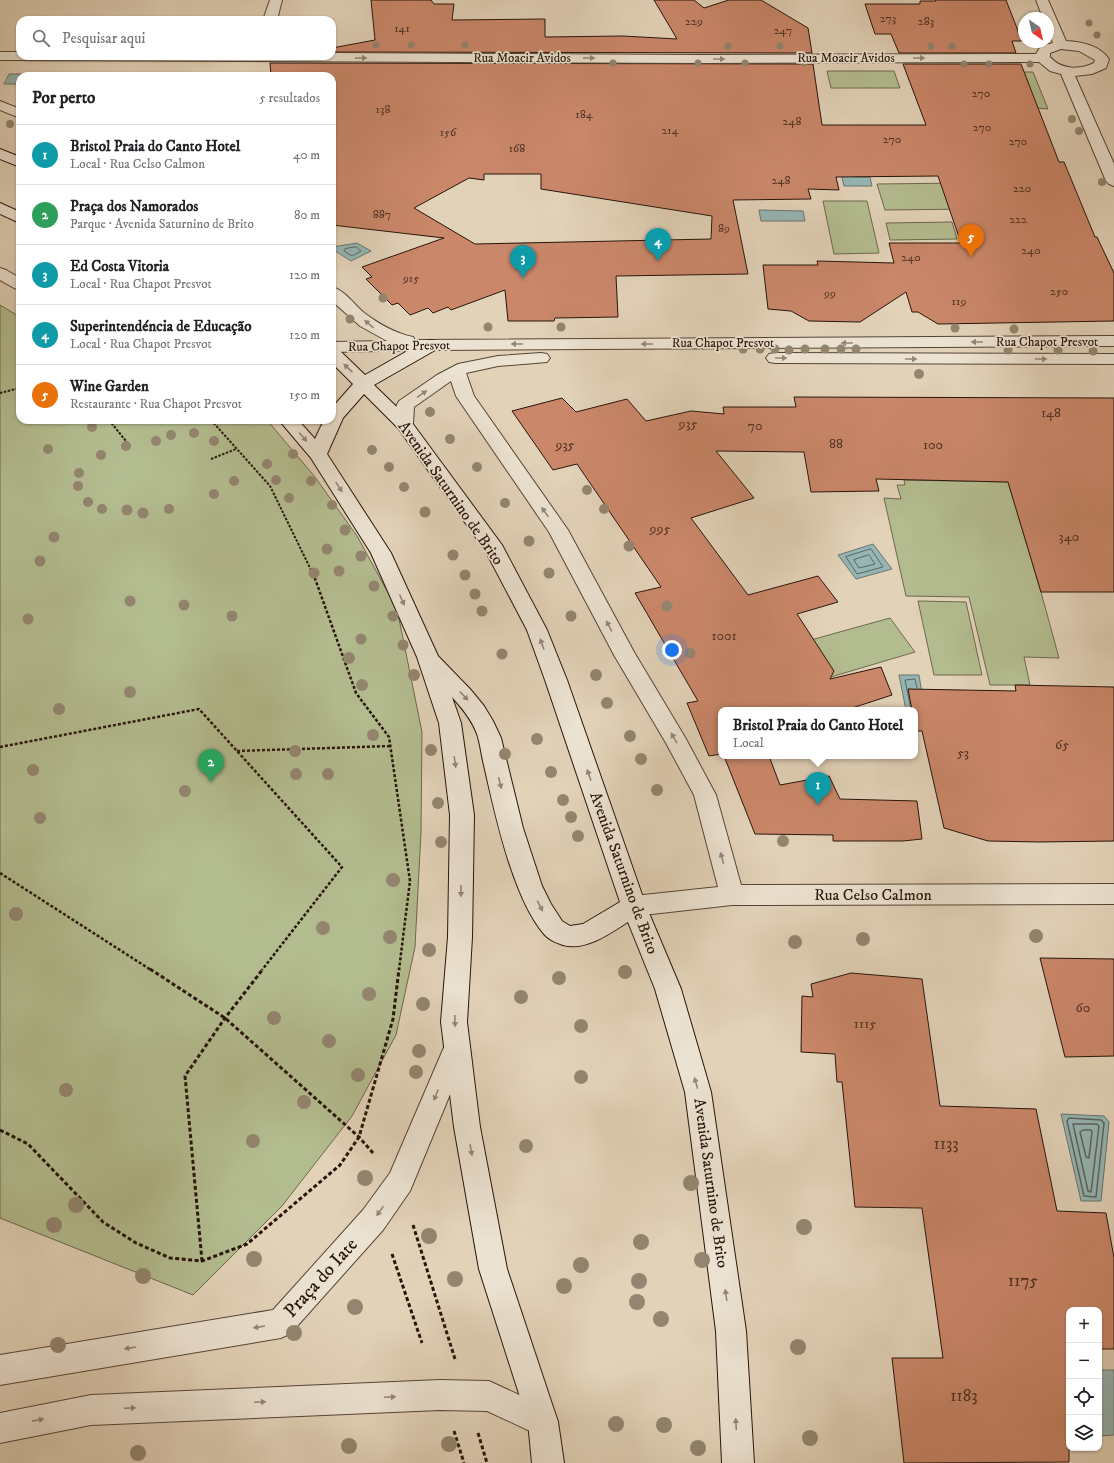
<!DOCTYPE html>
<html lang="pt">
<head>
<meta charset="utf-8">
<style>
  :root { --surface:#fff; --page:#f2f2f2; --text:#202124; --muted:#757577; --line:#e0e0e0; --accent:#db2777 }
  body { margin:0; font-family:"IM FELL DW Pica",serif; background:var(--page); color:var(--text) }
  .controls { position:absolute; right:12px; bottom:12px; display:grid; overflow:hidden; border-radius:8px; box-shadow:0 1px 3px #0004 }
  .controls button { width:36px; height:36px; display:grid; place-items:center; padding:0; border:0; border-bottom:1px solid var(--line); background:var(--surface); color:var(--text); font:20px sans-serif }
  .compass { position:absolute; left:1018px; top:12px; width:36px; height:36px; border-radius:50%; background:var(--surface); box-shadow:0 1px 3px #0004; rotate:146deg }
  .you { position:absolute; left:672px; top:650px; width:14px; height:14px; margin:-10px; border:3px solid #fff; border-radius:50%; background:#1a73e8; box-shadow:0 0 0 6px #1a73e833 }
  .badge { display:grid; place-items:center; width:26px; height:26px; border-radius:50%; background:var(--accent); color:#fff; font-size:13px; font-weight:700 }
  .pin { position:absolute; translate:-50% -33px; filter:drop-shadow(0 1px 2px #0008) }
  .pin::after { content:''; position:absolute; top:21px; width:14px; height:12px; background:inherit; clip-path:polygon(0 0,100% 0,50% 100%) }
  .popup { position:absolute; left:718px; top:707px; width:200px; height:52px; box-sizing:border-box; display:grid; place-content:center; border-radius:8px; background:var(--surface); filter:drop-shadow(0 1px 3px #0005); font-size:13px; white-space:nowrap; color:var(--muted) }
  .popup b { font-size:15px; color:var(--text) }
  .popup::after { content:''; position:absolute; left:50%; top:100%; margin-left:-8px; border:8px solid transparent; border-top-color:var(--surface) }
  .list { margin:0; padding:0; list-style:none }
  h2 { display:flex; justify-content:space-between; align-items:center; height:52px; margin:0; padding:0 16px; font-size:17px }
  h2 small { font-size:13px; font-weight:400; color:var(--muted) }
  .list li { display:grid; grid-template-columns:26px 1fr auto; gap:12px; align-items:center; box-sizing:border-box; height:60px; padding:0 16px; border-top:1px solid var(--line) }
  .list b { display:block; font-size:15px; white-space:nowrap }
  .list p { margin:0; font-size:13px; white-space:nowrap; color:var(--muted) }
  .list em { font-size:13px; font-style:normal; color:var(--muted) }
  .icon { flex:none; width:22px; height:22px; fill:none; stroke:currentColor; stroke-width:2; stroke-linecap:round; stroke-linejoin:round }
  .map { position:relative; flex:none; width:1114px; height:1463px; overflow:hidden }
  .search { position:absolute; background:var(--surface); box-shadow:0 1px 3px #0004; left:16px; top:16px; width:320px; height:44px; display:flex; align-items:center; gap:10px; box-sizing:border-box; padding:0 14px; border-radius:12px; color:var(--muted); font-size:15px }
  .panel { position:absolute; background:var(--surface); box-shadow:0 1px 3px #0004; left:16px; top:72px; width:320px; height:352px; border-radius:12px }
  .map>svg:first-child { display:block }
</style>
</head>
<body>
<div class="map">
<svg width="1114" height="1463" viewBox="0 0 1114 1463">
  <rect width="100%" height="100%" fill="#e2d2b8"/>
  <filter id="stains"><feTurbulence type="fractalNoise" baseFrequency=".005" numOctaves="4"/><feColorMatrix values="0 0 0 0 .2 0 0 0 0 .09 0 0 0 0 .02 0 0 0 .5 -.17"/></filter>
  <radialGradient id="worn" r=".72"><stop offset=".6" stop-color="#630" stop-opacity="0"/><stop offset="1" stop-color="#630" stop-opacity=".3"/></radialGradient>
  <g fill="#b3bc8f" stroke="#6e684d">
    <path d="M827 71H894L900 88H831Z"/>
    <path d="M961 72H1033L1048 109 1037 108Z"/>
    <path d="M964 183 974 209 885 210 877 184Z"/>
    <path d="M823 201H867L879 253 834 254Z"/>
    <path d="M952 222 957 239 890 240 886 223Z"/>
    <path d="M0 305 20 317V420H267L315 477 357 536 397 609 422 732 421 832 415 947 396 1035 352 1116 282 1206 193 1295 0 1218Z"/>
    <path d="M904 480 1008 482 1041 592 1059 658 1024 657 1030 685H990L969 597 906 596 884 498 901 499 897 485H905Z"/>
    <path d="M918 601 966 602 982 675H934Z"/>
    <path d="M890 618 915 652 824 679 800 643Z"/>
  </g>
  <g fill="#95b6b4" stroke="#697570">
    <path d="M9 74H54V76H20V84H4Z"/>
    <path d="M845 172 854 177H870L872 186H844L841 173Z"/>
    <path d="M759 210 803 211 805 221H761Z"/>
    <path d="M357 243 371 251 351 261 332 249V247Z"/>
    <path d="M873 544 892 569 856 579 838 555Z"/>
    <path d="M899 675H919L925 712 915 713V710H906Z"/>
    <path d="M1061 1114 1104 1116 1109 1122 1101 1201H1081Z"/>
    <path d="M1099 1370H1114V1435L1099 1436Z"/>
  </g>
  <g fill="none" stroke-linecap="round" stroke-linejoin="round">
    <g stroke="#5e6560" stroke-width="1">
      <path d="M356 247 361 251 352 256 344 251 345 249Z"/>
      <path d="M871 549 883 567 857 574 846 557Z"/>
      <path d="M869 555 875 564 859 568 854 560Z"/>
      <path d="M911 710 905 680 915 679 917 688"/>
    </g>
    <g stroke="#5e6560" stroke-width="1.5">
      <path d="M1069 1118 1101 1120 1104 1123 1096 1197 1084 1196 1067 1121Z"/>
      <path d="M1073 1124H1097L1099 1126 1091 1192 1088 1191Z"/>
      <path d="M1083 1130H1091L1092 1132 1089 1158 1086 1157 1080 1132Z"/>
    </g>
  </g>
  <g fill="#ca876a" stroke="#28140b" fill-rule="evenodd">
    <path d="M371 0H431L434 4H454L452 20 545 19V37L623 36 677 39 654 0H694L704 8 729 0H761L808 28 812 53 332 52V48L375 40Z"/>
    <path d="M935 0H1006L1022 41H1012L1016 53H899L891 34H875L865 4H920V1H936Z"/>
    <path d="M270 63 813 64 822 125H926L903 64H1021L1059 162H1064L1095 237H1097L1114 273V321L938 324 918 312H912L906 292 860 322 809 321 791 311 768 309 763 265H818L817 261 894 263 889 243H961L938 176 836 177 839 190 808 189 811 199 733 200 748 274 616 276 618 317 555 318 554 321H508L505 290 451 310 448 307 433 313 428 308 410 315 398 303 392 305 366 279 372 277 362 267 444 238 332 225V76H271ZM484 174H541V189L712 216 711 239 475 244 414 208 469 178 484 180Z"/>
    <path d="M794 397 1114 398V592H1041L1008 482 876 479 879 491 811 492 804 452 716 451 754 498 691 518 748 595 818 576 838 602 797 614 834 671 830 679 881 667 892 695 846 710H721V754L709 756 687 703 698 701 635 593 661 587 577 464 553 470 512 411 562 398 576 412 627 399 646 421 691 411 724 414 723 407H796Z"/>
    <path d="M1015 685 1114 687V841L1039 842 988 841 944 828 922 731H917L915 710H912L908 689 1016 691Z"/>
    <path d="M724 756H769L780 785 829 776 840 799 917 801 922 839 903 841H833V835L755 834Z"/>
    <path d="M1040 958 1114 959V1056L1065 1057Z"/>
    <path d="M851 973 922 979 940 1106 1036 1109 1057 1211 1106 1213 1114 1258V1349H1099V1310H1069V1462L904 1463 892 1358H943L922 1208 855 1207 842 1082H837L835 1054 801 1052 802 996 813 997 811 984Z"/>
  </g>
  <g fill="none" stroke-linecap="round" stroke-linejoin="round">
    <defs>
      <g id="service">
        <path d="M0 268 6 270 20 278V290L14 288 0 280Z"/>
        <path d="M457 1034 466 1038 470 1046 410 1191 383 1230 291 1333 281 1338 0 1385V1355L273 1310 363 1210 390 1173 448 1038Z"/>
        <path d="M440 1380 489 1381 554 1411 558 1422 554 1433 543 1437 487 1411 440 1410 91 1425 0 1443V1413L91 1395Z"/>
      </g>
      <g id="minor">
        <path d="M270 0H282L277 20H263Z"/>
        <path d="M1036 0H1048L1066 41C1082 42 1099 45 1109 59L1106 68 1092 74 1075 76 1114 164V186L1109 184 1106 181 1061 74 1050 71 1039 62 703 63 0 60V52H20V56H332V53L703 55 1036 54 1041 46 1053 43 1048 30V18H1043ZM1061 49 1079 51 1095 60 1094 63C1080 70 1061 70 1050 57V53Z"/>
        <path d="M0 101 20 109V118L0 110Z"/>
        <path d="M332 287C344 290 354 304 363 312 379 324 394 333 413 337L415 340 1114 336V346L431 350 332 352V342L387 341 360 326 332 301Z"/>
        <path d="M541 353 547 354 550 358 547 362 498 366 466 373 474 396 568 530 634 652 686 739 716 795 741 885 1114 884V904L732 905 634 916 625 913 622 906 625 899 634 896 718 887 694 795 666 743 614 655 549 532 456 396 451 381 414 407 413 424 410 428 404 430 398 428C393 421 394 408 399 401L437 375 458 364 498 356Z"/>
        <path d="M775 353 1114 354V364L775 363 769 362 766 358 769 354Z"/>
      </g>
      <g id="secondary">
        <path d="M0 149 20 157V167L0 159Z"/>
        <path d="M0 203 20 212V223L0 214Z"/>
        <path d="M431 340 437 341 440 345 437 349 374 385 410 420 502 545 547 630 567 680 646 906 681 989 711 1092 746 1331 754 1463H722L716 1331 685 1092 655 989 628 922C612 932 589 949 568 946 560 945 549 940 544 934 512 897 494 809 483 761 481 752 480 743 477 734 472 720 462 708 452 697L461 723 474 815 472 937 467 1022 480 1127 507 1269 558 1422 564 1463H532L528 1422 479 1269 454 1127 441 1022 448 937 450 815 439 723 417 657 371 553 311 458 279 420H298L315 439 324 420H332V408L353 384 332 363V348L338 349 365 375 425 341ZM364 394 398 428 486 552 527 630 545 680 620 902 583 924 570 926 562 921 551 904 542 886 523 828 501 738 493 721 484 706 470 689 438 656 391 553 327 454 343 418Z"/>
      </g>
    </defs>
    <use href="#service" stroke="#564436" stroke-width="2"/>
    <use href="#minor" stroke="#564436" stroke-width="2"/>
    <use href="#secondary" stroke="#28140b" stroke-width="2"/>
    <g stroke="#28140b" stroke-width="2" stroke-dasharray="2.5 1.5" stroke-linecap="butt">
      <path d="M0 393 20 388"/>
      <path d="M109 420 130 446"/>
      <path d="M211 420 270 486 313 574"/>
      <path d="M211 459 236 449"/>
    </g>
    <g stroke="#28140b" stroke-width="2.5" stroke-dasharray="3 2" stroke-linecap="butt">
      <path d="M313 573 356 693 389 737 410 881 399 970"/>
      <path d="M0 747 199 709 342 867 262 970"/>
      <path d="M237 751 391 746"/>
      <path d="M0 873 151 970"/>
    </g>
    <g stroke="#28140b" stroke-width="3" stroke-dasharray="4 2.5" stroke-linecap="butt">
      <path d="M150 969 225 1018 359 1137 374 1154"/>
      <path d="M0 1130 28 1144 103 1222 136 1243 170 1258 202 1261 247 1244 340 1165 359 1137 393 1019 399 969"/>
      <path d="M413 1225 455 1359"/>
      <path d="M392 1254 422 1343"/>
      <path d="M202 1261 185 1076 225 1018 263 969"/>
      <path d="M454 1431 464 1463"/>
      <path d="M478 1433 487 1463"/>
    </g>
    <use href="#service" fill="#ece2d1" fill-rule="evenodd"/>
    <use href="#minor" fill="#ece2d1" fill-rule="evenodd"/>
    <use href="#secondary" fill="#ece2d1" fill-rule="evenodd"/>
  </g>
  <g fill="#93856f">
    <circle cx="1089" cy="23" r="3.5"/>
    <circle cx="1097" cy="35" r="3.5"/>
    <circle cx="376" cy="45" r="3.5"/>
    <circle cx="411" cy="45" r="3.5"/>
    <circle cx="465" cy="45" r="3.5"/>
    <circle cx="728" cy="46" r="3.5"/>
    <circle cx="780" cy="46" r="3.5"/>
    <circle cx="931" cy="46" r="3.5"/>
    <circle cx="952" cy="46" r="3.5"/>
    <circle cx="613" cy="63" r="3.5"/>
    <circle cx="698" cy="63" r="3.5"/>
    <circle cx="745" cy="63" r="3.5"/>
    <circle cx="804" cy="63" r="3.5"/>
    <circle cx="964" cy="64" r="3.5"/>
    <circle cx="989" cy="64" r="3.5"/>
    <circle cx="1030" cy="64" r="3.5"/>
    <circle cx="1072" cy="119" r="4"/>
    <circle cx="10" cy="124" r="4"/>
    <circle cx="1079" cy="131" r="4"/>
    <circle cx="1102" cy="182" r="4"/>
    <circle cx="383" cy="298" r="4.5"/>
    <circle cx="350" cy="319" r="4.5"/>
    <circle cx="488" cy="327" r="4.5"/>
    <circle cx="561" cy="327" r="4.5"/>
    <circle cx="955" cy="328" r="4.5"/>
    <circle cx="1014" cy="329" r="4.5"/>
    <circle cx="743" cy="349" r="4.5"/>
    <circle cx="760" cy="349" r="4.5"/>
    <circle cx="775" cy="349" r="4.5"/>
    <circle cx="805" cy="349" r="4.5"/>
    <circle cx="825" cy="349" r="4.5"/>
    <circle cx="841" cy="349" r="4.5"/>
    <circle cx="856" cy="349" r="4.5"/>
    <circle cx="789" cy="350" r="4.5"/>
    <circle cx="1008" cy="350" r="4.5"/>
    <circle cx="1058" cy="350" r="4.5"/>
    <circle cx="1093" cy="351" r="4.5"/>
    <circle cx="919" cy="374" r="5"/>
    <circle cx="430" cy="412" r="5"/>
    <circle cx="92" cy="427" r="5"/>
    <circle cx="194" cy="433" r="5"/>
    <circle cx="171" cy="435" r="5"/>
    <circle cx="450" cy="439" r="5"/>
    <circle cx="156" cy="441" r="5"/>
    <circle cx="214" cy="441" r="5"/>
    <circle cx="126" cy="446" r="5"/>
    <circle cx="48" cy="449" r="5"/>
    <circle cx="372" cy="450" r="5"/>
    <circle cx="293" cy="454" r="5"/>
    <circle cx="101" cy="455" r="5"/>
    <circle cx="267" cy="464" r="5"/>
    <circle cx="389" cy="467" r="5"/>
    <circle cx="477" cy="467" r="5"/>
    <circle cx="79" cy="473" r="5"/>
    <circle cx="276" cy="480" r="5"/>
    <circle cx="234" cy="481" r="5"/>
    <circle cx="311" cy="481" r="5"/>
    <circle cx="78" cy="486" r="5"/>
    <circle cx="404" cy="487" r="5"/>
    <circle cx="587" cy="490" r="5"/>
    <circle cx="214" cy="494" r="5"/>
    <circle cx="289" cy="498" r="5"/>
    <circle cx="88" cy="502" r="5"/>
    <circle cx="505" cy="503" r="5"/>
    <circle cx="332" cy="505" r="5"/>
    <circle cx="102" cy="509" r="5"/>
    <circle cx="169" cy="509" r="5"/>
    <circle cx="604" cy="509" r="5"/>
    <circle cx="127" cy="510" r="5.5"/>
    <circle cx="425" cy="512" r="5.5"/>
    <circle cx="143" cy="513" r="5.5"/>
    <circle cx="345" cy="530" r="5.5"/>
    <circle cx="54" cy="537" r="5.5"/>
    <circle cx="529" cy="541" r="5.5"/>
    <circle cx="629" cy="546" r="5.5"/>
    <circle cx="327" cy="549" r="5.5"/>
    <circle cx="453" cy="555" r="5.5"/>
    <circle cx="361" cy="556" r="5.5"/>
    <circle cx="40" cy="561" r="5.5"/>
    <circle cx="339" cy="571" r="5.5"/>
    <circle cx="314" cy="573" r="5.5"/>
    <circle cx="549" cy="573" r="5.5"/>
    <circle cx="465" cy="575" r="5.5"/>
    <circle cx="374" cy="586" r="5.5"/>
    <circle cx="475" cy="594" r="5.5"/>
    <circle cx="130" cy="601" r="5.5"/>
    <circle cx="184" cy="605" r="5.5"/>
    <circle cx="667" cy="606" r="5.5"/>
    <circle cx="482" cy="611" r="5.5"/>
    <circle cx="232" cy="616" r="5.5"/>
    <circle cx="393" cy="616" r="5.5"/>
    <circle cx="571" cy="616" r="5.5"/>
    <circle cx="28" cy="619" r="5.5"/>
    <circle cx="361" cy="639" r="5.5"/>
    <circle cx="403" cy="645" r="5.5"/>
    <circle cx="690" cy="653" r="5.5"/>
    <circle cx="502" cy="654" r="5.5"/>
    <circle cx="349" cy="658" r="6"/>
    <circle cx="414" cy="675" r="6"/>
    <circle cx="596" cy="675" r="6"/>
    <circle cx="362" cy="685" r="6"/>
    <circle cx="130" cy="692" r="6"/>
    <circle cx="607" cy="703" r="6"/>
    <circle cx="59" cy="709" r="6"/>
    <circle cx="373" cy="735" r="6"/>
    <circle cx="630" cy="736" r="6"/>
    <circle cx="537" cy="739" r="6"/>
    <circle cx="431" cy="750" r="6"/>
    <circle cx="295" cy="751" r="6"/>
    <circle cx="505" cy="754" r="6"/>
    <circle cx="641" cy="759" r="6"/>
    <circle cx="213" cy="766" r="6"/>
    <circle cx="33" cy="770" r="6"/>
    <circle cx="551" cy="772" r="6"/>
    <circle cx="296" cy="774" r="6"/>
    <circle cx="328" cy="774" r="6"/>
    <circle cx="657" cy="790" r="6"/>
    <circle cx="185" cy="791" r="6"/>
    <circle cx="563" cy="800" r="6"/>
    <circle cx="438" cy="803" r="6"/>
    <circle cx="571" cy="817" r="6"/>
    <circle cx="40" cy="818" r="6"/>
    <circle cx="578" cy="836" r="6"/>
    <circle cx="783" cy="841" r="6"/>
    <circle cx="441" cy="842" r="6"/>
    <circle cx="393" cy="880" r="7"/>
    <circle cx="16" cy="914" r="7"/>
    <circle cx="323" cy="928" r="7"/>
    <circle cx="1036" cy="936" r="7"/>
    <circle cx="390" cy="937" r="7"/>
    <circle cx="863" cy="939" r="7"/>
    <circle cx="795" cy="942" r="7"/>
    <circle cx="429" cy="950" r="7"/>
    <circle cx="625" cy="972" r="7"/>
    <circle cx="559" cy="978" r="7"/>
    <circle cx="369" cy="994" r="7"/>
    <circle cx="521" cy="997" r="7"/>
    <circle cx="423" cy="1004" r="7"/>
    <circle cx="274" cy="1018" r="7"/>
    <circle cx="581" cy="1026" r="7"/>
    <circle cx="329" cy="1041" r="7"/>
    <circle cx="419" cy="1051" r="7"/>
    <circle cx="416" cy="1072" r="7"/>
    <circle cx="358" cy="1075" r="7"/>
    <circle cx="581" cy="1077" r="7"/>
    <circle cx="66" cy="1090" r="7"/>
    <circle cx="304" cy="1102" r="7"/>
    <circle cx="253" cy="1141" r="7"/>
    <circle cx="526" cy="1146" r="7"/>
    <circle cx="365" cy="1178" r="8"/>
    <circle cx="691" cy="1183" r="8"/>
    <circle cx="76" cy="1205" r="8"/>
    <circle cx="54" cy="1225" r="8"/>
    <circle cx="804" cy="1227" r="8"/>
    <circle cx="429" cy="1236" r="8"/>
    <circle cx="641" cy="1242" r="8"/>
    <circle cx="254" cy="1259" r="8"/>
    <circle cx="702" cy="1260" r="8"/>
    <circle cx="581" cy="1265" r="8"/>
    <circle cx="143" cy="1276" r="8"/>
    <circle cx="455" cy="1279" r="8"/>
    <circle cx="639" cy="1281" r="8"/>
    <circle cx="564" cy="1286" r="8"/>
    <circle cx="637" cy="1302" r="8"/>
    <circle cx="355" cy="1307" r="8"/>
    <circle cx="661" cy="1319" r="8"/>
    <circle cx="294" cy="1333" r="8"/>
    <circle cx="58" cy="1345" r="8"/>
    <circle cx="798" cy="1347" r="8"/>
    <circle cx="616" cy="1424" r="8"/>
    <circle cx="664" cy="1425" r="8"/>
    <circle cx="810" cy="1438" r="8"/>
    <circle cx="449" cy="1444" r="8"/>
    <circle cx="349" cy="1446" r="8"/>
    <circle cx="698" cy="1448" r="8"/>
    <circle cx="138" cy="1453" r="8"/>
  </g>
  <defs><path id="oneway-solid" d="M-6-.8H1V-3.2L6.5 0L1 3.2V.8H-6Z"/></defs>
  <g fill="#948578">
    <use href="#oneway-solid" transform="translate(361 58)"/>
    <use href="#oneway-solid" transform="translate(589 58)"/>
    <use href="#oneway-solid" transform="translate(919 58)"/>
    <use href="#oneway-solid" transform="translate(719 59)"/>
    <use href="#oneway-solid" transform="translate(369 324) rotate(-140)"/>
    <use href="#oneway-solid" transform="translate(977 342) rotate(180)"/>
    <use href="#oneway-solid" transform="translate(847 343) rotate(180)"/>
    <use href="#oneway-solid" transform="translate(517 344) rotate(180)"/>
    <use href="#oneway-solid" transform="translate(647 344) rotate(180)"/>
    <use href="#oneway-solid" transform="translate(781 358)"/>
    <use href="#oneway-solid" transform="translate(911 359)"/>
    <use href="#oneway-solid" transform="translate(1041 359)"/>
    <use href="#oneway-solid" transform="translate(348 368) rotate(-137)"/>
    <use href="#oneway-solid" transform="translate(422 394) rotate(-34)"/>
    <use href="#oneway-solid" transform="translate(303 437) rotate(49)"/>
    <use href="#oneway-solid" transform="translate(339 487) rotate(57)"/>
    <use href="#oneway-solid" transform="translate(545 512) rotate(-125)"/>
    <use href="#oneway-solid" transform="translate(402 600) rotate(66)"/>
    <use href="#oneway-solid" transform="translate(609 626) rotate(-118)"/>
    <use href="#oneway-solid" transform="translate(542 644) rotate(-110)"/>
    <use href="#oneway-solid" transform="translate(464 696) rotate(47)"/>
    <use href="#oneway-solid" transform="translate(674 738) rotate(-120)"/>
    <use href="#oneway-solid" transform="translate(455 762) rotate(82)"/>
    <use href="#oneway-solid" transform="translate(589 775) rotate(-109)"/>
    <use href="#oneway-solid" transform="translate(500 783) rotate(76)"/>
    <use href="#oneway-solid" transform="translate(722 858) rotate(-105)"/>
    <use href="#oneway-solid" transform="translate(461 891) rotate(91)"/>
    <use href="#oneway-solid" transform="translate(540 906) rotate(63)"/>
    <use href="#oneway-solid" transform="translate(455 1021) rotate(89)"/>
    <use href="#oneway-solid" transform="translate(696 1083) rotate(-106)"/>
    <use href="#oneway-solid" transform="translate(436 1095) rotate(112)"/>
    <use href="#oneway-solid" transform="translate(471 1150) rotate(80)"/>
    <use href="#oneway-solid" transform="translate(380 1211) rotate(126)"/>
    <use href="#oneway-solid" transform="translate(726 1295) rotate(-98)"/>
    <use href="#oneway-solid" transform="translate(259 1327) rotate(171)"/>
    <use href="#oneway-solid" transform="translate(130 1348) rotate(171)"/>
    <use href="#oneway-solid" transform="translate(390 1397) rotate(-2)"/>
    <use href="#oneway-solid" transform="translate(260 1402) rotate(-2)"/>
    <use href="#oneway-solid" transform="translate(130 1408) rotate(-2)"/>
    <use href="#oneway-solid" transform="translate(38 1420) rotate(-11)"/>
    <use href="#oneway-solid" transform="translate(736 1424) rotate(-93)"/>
  </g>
  <g text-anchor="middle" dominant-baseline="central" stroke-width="3.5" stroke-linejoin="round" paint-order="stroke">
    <g font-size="12" fill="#503123">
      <text x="888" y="18">273</text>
      <text x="694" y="21">229</text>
      <text x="926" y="21">283</text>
      <text x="402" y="28">141</text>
      <text x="783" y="30">247</text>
      <text x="981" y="93">270</text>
      <text x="383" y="109">138</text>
      <text x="584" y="114">184</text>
      <text x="792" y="121">248</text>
      <text x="982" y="127">270</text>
      <text x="670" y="130">214</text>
      <text x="448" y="132">156</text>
      <text x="892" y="139">270</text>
      <text x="1018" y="141">270</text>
      <text x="517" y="148">168</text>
      <text x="781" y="180">248</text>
      <text x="1022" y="188">220</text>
      <text x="382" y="214">887</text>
      <text x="1018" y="219">222</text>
      <text x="724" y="228">89</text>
      <text x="1031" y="250">240</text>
      <text x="911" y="257">240</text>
      <text x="411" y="278">915</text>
      <text x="1059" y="291">250</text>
      <text x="830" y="293">99</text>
      <text x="959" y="301">119</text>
    </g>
    <g font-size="13" fill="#28140b" stroke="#ece2d1">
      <text x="522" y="58">Rua Moacir Avidos</text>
      <text x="846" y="58">Rua Moacir Avidos</text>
      <text x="1047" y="342">Rua Chapot Presvot</text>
      <text x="723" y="343">Rua Chapot Presvot</text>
      <text transform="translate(399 346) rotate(-1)">Rua Chapot Presvot</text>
    </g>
    <g font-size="14" fill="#503123">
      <text x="1051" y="413">148</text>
      <text x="688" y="424">935</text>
      <text x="755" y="426">70</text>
      <text x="836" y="444">88</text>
      <text x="565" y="445">935</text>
      <text x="933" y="445">100</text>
      <text x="660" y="529">995</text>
      <text x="1069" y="537">340</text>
      <text x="724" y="636">1001</text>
      <text x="1062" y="745">65</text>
      <text x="963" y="753">53</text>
      <text x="1083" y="1008">60</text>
      <text x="865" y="1024">1115</text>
    </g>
    <g font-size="16" fill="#28140b" stroke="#ece2d1">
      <text transform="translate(451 493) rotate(55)">Avenida Saturnino de Brito</text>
      <text transform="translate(624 873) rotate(70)">Avenida Saturnino de Brito</text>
      <text x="873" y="895">Rua Celso Calmon</text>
      <text transform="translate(711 1183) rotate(82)">Avenida Saturnino de Brito</text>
    </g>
    <g font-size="17" fill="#503123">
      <text x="946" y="1144">1133</text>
      <text x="1023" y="1281">1175</text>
      <text x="964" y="1396">1183</text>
    </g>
    <g font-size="19" fill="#28140b" stroke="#ece2d1">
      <text transform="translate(321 1278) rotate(-48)">Praça do Iate</text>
    </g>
  </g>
  <rect width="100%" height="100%" filter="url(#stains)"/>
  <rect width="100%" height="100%" fill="url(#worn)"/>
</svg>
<div class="controls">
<button>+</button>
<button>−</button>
<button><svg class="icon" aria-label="locate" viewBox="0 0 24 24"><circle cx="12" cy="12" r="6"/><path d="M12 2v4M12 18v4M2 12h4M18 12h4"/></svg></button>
<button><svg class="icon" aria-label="layers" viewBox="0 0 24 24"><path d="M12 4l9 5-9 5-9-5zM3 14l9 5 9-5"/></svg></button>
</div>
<svg class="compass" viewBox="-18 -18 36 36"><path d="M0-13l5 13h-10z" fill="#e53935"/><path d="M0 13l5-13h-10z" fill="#757577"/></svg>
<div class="you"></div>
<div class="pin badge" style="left:818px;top:805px;background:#0f9aa8">1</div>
<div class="popup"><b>Bristol Praia do Canto Hotel</b>Local</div>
<div class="pin badge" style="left:211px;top:782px;background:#2e9e5b">2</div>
<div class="pin badge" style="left:523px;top:278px;background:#0f9aa8">3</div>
<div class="pin badge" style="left:658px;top:261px;background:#0f9aa8">4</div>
<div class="pin badge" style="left:971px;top:257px;background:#e8710a">5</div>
<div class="search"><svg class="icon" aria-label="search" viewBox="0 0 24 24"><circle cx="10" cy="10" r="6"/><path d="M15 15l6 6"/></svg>Pesquisar aqui</div>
<section class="panel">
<h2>Por perto<small>5 resultados</small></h2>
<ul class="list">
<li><span class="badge" style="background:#0f9aa8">1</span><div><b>Bristol Praia do Canto Hotel</b><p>Local · Rua Celso Calmon</p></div><em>40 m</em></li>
<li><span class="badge" style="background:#2e9e5b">2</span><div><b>Praça dos Namorados</b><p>Parque · Avenida Saturnino de Brito</p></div><em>80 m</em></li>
<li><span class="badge" style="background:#0f9aa8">3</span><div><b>Ed Costa Vitoria</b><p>Local · Rua Chapot Presvot</p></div><em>120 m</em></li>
<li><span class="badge" style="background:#0f9aa8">4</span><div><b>Superintendéncia de Educação</b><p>Local · Rua Chapot Presvot</p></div><em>120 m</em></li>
<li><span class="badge" style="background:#e8710a">5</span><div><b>Wine Garden</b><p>Restaurante · Rua Chapot Presvot</p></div><em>150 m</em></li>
</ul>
</section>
</div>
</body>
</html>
